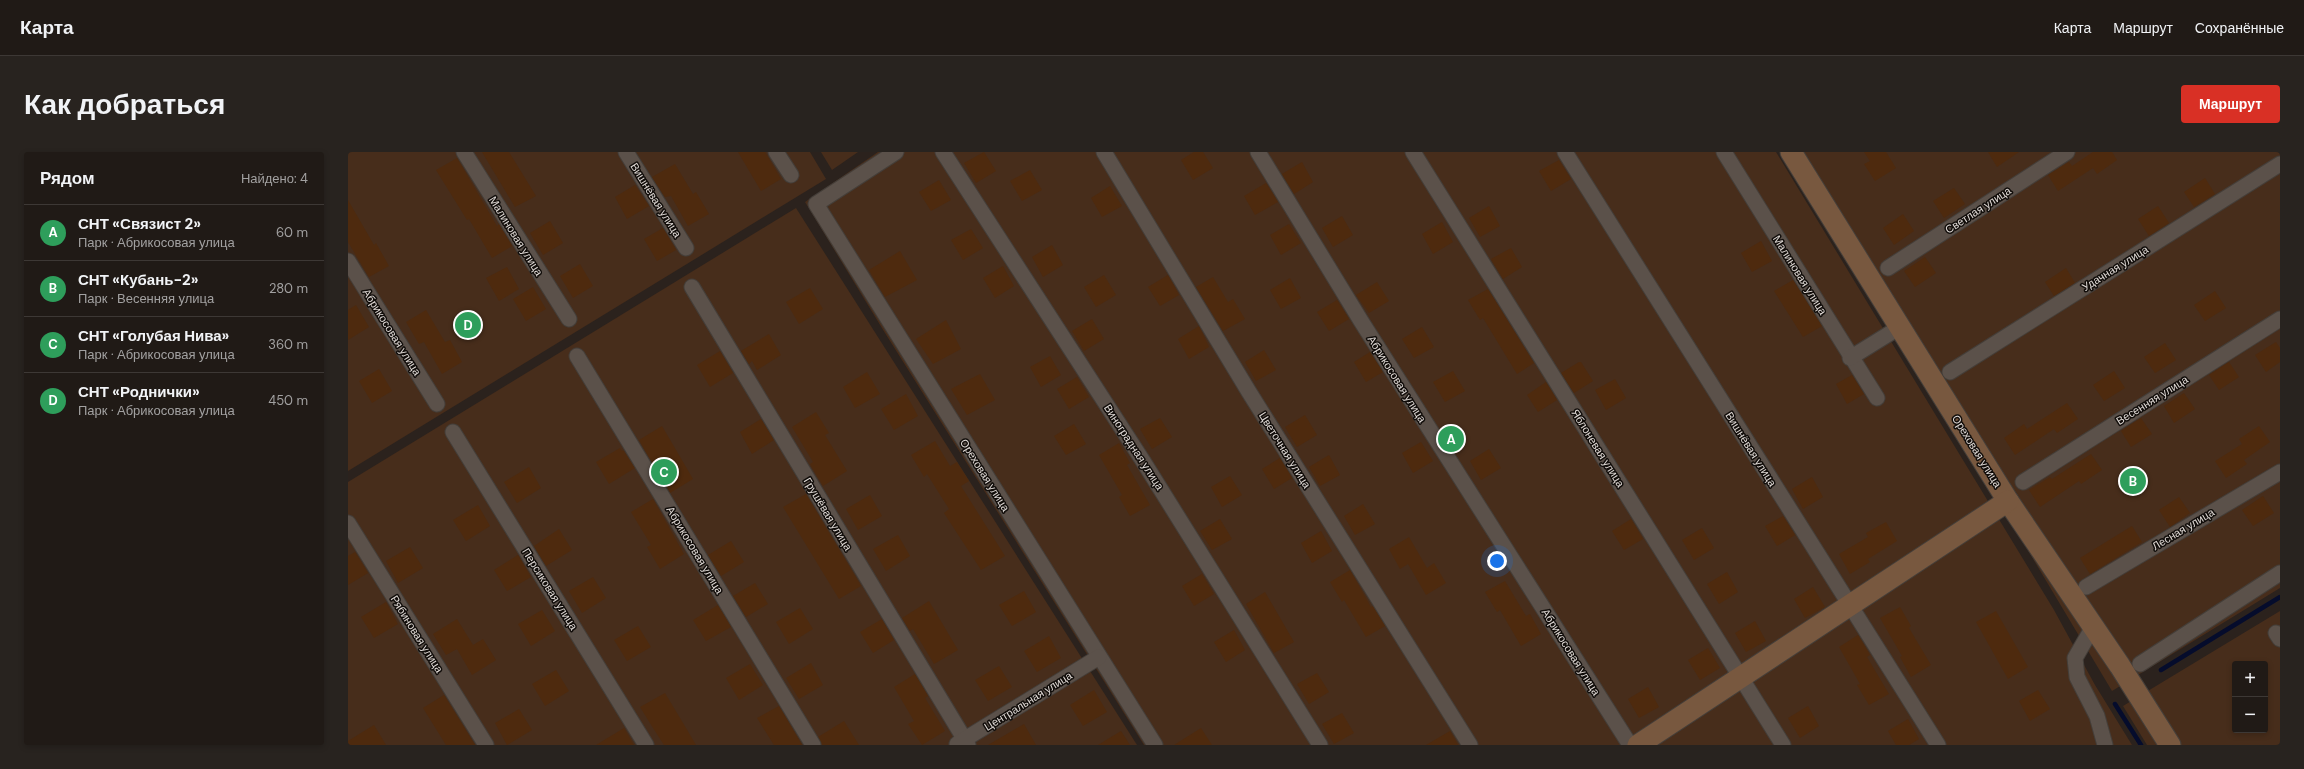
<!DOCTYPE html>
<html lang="ru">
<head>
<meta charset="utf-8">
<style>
  :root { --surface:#201a16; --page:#28231f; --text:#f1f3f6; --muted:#a2a1a1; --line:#3d3835; --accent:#d93025 }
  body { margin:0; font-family:"DM Sans",sans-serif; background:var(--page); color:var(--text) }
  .controls { position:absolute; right:12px; bottom:12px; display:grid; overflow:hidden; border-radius:4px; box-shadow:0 2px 6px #0003 }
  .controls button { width:36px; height:36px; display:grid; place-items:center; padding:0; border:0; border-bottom:1px solid var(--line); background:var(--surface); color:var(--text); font:20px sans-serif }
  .you { position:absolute; left:1149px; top:409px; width:14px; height:14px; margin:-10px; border:3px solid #fff; border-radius:50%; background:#1a73e8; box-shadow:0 0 0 6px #1a73e833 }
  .badge { display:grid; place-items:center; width:26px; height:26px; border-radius:50%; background:var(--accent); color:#fff; font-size:13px; font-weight:700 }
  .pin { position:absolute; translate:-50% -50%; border:2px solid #fff; box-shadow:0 1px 4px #0006 }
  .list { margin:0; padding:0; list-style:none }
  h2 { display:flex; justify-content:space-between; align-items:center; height:52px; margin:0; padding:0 16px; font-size:17px }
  h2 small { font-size:13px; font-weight:400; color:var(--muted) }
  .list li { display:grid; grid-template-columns:26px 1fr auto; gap:12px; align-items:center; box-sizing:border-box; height:56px; padding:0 16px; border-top:1px solid var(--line) }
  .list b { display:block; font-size:15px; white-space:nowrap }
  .list p { margin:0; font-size:13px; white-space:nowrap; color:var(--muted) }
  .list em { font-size:13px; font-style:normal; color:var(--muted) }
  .map { position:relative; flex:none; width:1932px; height:593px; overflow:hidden; border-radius:4px }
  header { display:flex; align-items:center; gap:24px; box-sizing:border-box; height:56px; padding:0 20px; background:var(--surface); border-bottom:1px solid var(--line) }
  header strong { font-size:19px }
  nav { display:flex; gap:22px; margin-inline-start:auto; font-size:14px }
  .intro { display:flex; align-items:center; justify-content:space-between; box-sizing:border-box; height:96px; padding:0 24px }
  h1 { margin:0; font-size:28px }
  .button { padding:10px 18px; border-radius:4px; background:var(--accent); color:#fff; font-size:14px; font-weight:700 }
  main { display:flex; gap:24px; padding:0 24px }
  aside { flex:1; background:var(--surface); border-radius:4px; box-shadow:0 2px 6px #0003 }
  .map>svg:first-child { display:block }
</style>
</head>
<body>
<header>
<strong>Карта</strong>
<nav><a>Карта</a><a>Маршрут</a><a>Сохранённые</a></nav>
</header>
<div class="intro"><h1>Как добраться</h1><a class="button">Маршрут</a></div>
<main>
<aside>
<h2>Рядом<small>Найдено: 4</small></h2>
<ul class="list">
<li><span class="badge" style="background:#2e9e5b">A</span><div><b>СНТ «Связист 2»</b><p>Парк · Абрикосовая улица</p></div><em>60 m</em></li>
<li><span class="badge" style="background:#2e9e5b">B</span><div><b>СНТ «Кубань-2»</b><p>Парк · Весенняя улица</p></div><em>280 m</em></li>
<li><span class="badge" style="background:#2e9e5b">C</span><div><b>СНТ «Голубая Нива»</b><p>Парк · Абрикосовая улица</p></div><em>360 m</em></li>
<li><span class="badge" style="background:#2e9e5b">D</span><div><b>СНТ «Роднички»</b><p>Парк · Абрикосовая улица</p></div><em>450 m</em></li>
</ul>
</aside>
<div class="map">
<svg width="1932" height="593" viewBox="0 0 1932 593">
  <rect width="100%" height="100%" fill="#2b221d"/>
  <g fill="#472d1b" fill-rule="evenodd">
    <path d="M0 0H462L478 27 0 319Z"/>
    <path d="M473 0H510L484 18Z"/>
    <path d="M530 0H1428L1706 458 1747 533 1784 593H796L537 181 457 50Z"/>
    <path d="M1434 0H1932V436L1764 539 1575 223Z"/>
    <path d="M448 56 789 593H0V330Z"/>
    <path d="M1932 459V593H1799L1775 554ZM1887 512H1917V578H1887Z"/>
  </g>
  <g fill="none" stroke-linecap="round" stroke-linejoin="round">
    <g stroke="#050c2c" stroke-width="4.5">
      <path d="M1813 518 1932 445"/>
      <path d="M1767 552 1793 593"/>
    </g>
  </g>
  <g fill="#4e2a0e">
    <path d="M134 0H161L188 44 167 55Z"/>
    <path d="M390 0H417L433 27 413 39Z"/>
    <path d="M636 0 648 19 628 31 616 11Z"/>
    <path d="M846 0H855L865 16 845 28 833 8Z"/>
    <path d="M1516 0H1538L1548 16 1527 29 1516 12 1522 9Z"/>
    <path d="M1640 0H1671L1649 15Z"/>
    <path d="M1745 0H1764L1769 8 1749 22 1745 16 1710 39 1700 23 1721 10 1724 14Z"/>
    <path d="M109 6 149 74 151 72 164 94 144 106 121 67 119 68 88 18Z"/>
    <path d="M1211 8 1223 27 1203 39 1191 19Z"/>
    <path d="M954 10 965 30 946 42 934 22Z"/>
    <path d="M327 12 345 42 348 40 361 62 340 74 323 44 317 45 304 25Z"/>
    <path d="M682 18 694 38 674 49 662 29Z"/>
    <path d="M1857 26 1867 42 1846 55 1836 40Z"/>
    <path d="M591 28 603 48 583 59 571 40Z"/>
    <path d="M918 31 930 50 907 63 896 44Z"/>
    <path d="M287 33 301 54 279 67 267 45Z"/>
    <path d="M762 34 774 54 754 65 743 46Z"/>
    <path d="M1606 36 1617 52 1596 66 1585 49Z"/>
    <path d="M0 48 26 93 28 91 41 114 21 125 0 90Z"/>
    <path d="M1141 54 1152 74 1132 85 1121 66Z"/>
    <path d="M1810 54 1821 71 1801 84 1790 67Z"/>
    <path d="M1555 62 1566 79 1546 93 1535 76Z"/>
    <path d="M994 64 1005 83 985 95 974 76Z"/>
    <path d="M202 69 215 91 195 103 182 81Z"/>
    <path d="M1094 70 1105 90 1085 102 1074 82Z"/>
    <path d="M941 72 953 91 933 103 922 83Z"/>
    <path d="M315 76 328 98 309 109 296 87Z"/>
    <path d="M623 77 635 96 615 108 603 88Z"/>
    <path d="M1413 89 1424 109 1404 120 1393 101Z"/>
    <path d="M704 93 715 113 695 125 684 105Z"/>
    <path d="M1163 96 1174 115 1155 127 1143 107Z"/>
    <path d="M552 99 569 128 537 145 521 118Z"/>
    <path d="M1577 105 1588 121 1567 135 1556 119Z"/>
    <path d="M232 112 245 134 225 146 212 124Z"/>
    <path d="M655 114 666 134 647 146 635 126Z"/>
    <path d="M159 115 171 137 151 149 138 126Z"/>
    <path d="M1718 116 1727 131 1706 144 1697 130Z"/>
    <path d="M756 123 768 143 748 155 736 135Z"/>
    <path d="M820 123 831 143 812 154 800 135Z"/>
    <path d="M865 125 880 150 885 147 897 167 875 179 848 135Z"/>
    <path d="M942 126 953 146 933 157 922 138Z"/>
    <path d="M1445 128 1474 174 1455 185 1426 139Z"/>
    <path d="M1029 130 1041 149 1021 161 1008 143Z"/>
    <path d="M185 135 198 157 178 169 165 147Z"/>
    <path d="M462 136 475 157 451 172 438 150Z"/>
    <path d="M1140 137 1186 211 1169 222 1135 166 1132 168 1120 148Z"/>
    <path d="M1867 139 1878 156 1857 169 1846 153Z"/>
    <path d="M989 148 1001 167 981 179 969 160Z"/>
    <path d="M8 153 21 175 0 188V158Z"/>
    <path d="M78 158 97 190 102 188 114 210 94 222 76 190 71 192 58 170Z"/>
    <path d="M744 167 756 187 736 199 724 179Z"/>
    <path d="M598 168 613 197 585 212 568 187Z"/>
    <path d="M851 174 861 195 841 207 830 187Z"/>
    <path d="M1074 175 1086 195 1066 206 1054 187Z"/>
    <path d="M421 182 433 203 409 218 404 209 401 212 393 199Z"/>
    <path d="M1928 190 1932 196V210L1918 220 1907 203Z"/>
    <path d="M1817 191 1828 208 1807 221 1796 205Z"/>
    <path d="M916 198 928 218 908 229 897 210Z"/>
    <path d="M372 199 385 221 362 235 349 213Z"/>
    <path d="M1022 200 1035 220 1018 230 1006 210Z"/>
    <path d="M702 204 713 223 693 235 682 215Z"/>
    <path d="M1231 210H1233L1245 229 1226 241 1213 221Z"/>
    <path d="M1881 210 1891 225 1871 238 1861 223Z"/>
    <path d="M31 217 44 239 24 251 11 229Z"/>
    <path d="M1105 219 1117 239 1097 250 1085 230Z"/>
    <path d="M1766 219 1777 236 1756 249 1745 233Z"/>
    <path d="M519 220 532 242 507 256 495 235Z"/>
    <path d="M632 222 647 248 619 263 603 237Z"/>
    <path d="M1504 223 1516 242 1499 252 1488 232Z"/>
    <path d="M729 225 741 245 721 257 709 237Z"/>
    <path d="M1267 227 1278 246 1258 258 1247 238Z"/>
    <path d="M1198 230 1209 248 1190 260 1179 243Z"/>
    <path d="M1836 241 1847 257 1826 271 1816 254Z"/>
    <path d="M558 242 570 264 546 278 533 257Z"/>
    <path d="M1719 251 1730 267 1709 281 1706 277 1667 303 1656 286 1676 272 1679 277Z"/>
    <path d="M468 260 481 281 477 283 499 319 475 334 462 312 465 310 444 275Z"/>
    <path d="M957 263 969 283 949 295 937 275Z"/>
    <path d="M812 266 824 285 804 297 792 277Z"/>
    <path d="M1793 266 1804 282 1783 295 1773 279Z"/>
    <path d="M413 267 426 288 404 302 392 280Z"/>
    <path d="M726 272 738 292 718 303 706 284Z"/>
    <path d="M314 274 345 327 322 341 291 288Z"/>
    <path d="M1911 274 1922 290 1896 308 1899 312 1878 326 1867 309 1894 292 1891 287Z"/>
    <path d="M587 289 602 314 609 310 621 329 613 334 657 404 633 418 596 361 601 357 579 322 576 325 563 303Z"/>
    <path d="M1073 290 1085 309 1065 321 1054 301Z"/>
    <path d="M771 291 782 311 779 313 802 353 782 364 771 345 774 343 751 303Z"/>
    <path d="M272 296 274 299 275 298 287 316 261 332 248 310Z"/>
    <path d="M1141 297 1153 316 1133 328 1122 309Z"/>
    <path d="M1743 302 1754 318 1733 332 1731 329 1692 355 1681 338 1702 325 1704 327Z"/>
    <path d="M981 303 992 323 972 334 961 315Z"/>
    <path d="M932 306 944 326 926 337 914 317Z"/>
    <path d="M181 315 193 336 169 351 156 330Z"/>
    <path d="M882 324 894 343 874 355 863 335Z"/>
    <path d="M1464 325 1475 345 1455 357 1444 337Z"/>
    <path d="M458 342 513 434 491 447 435 355Z"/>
    <path d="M522 343 534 364 510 378 498 357Z"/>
    <path d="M1915 344 1926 361 1905 374 1894 358Z"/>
    <path d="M1831 345 1842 361 1822 375 1811 358Z"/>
    <path d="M305 347 336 402 312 417 299 395 303 393 283 360Z"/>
    <path d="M1015 352 1027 372 1007 383 996 364Z"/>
    <path d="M130 353 142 374 118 389 105 368Z"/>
    <path d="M1435 364 1447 383 1429 394 1417 374Z"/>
    <path d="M872 367 884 387 864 398 852 379Z"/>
    <path d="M1283 367 1295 387 1276 398 1264 379Z"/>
    <path d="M1538 370 1549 389 1520 407 1522 410 1502 422 1491 402 1520 385 1518 381Z"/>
    <path d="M1784 374 1794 390 1742 422 1732 406Z"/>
    <path d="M1354 376 1366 396 1346 408 1334 388Z"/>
    <path d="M211 377 224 398 198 414 186 394Z"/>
    <path d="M973 379 984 399 964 411 953 391Z"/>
    <path d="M550 383 562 404 538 419 525 397Z"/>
    <path d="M1061 385 1079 416 1086 411 1098 431 1078 443 1060 412 1052 417 1041 397Z"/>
    <path d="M383 389 396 410 373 424 360 403Z"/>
    <path d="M62 395 75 416 50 431 38 409Z"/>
    <path d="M7 400 20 421 0 433V404Z"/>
    <path d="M170 403 183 425 159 439 146 418Z"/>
    <path d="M1002 418 1023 455 1025 454 1037 474 1018 485 996 448 994 450 982 430Z"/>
    <path d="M1379 420 1390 440 1371 452 1359 432Z"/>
    <path d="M854 422 866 442 846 454 834 434Z"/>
    <path d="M245 425 258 446 234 461 221 439Z"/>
    <path d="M1157 429 1178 464 1182 462 1193 482 1173 494 1152 458 1149 460 1137 440Z"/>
    <path d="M407 431 420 452 398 465 385 444Z"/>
    <path d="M1465 435 1477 455 1457 466 1446 447Z"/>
    <path d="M676 439 688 460 664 474 651 453Z"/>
    <path d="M917 440 946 490 926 501 898 452Z"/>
    <path d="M581 449 610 498 586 512 565 477 562 479 554 466Z"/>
    <path d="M38 450 50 472 26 486 13 465Z"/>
    <path d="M370 453 383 475 358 489 345 468Z"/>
    <path d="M1552 455 1563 474 1561 476 1583 513 1563 525 1552 505 1554 504 1532 466Z"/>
    <path d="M452 456 465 477 441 492 428 470Z"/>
    <path d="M194 458 207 479 183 494 170 472Z"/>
    <path d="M1648 459 1680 515 1660 527 1628 470Z"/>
    <path d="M109 467 125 493 135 487 148 508 124 523 109 497 98 503 85 482Z"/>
    <path d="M534 467 546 488 525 501 512 480Z"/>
    <path d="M1407 469 1418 489 1398 500 1387 481Z"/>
    <path d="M290 474 303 495 279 509 266 488Z"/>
    <path d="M886 478 897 498 878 510 866 490Z"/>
    <path d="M1510 483 1522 503 1519 505 1541 542 1521 553 1509 533 1512 532 1491 495Z"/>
    <path d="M701 484 713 506 689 520 676 499Z"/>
    <path d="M1360 496 1372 516 1352 528 1340 508Z"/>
    <path d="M463 511 475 533 451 547 438 526Z"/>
    <path d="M402 512 415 533 391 548 378 526Z"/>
    <path d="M651 514 664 535 640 549 627 528Z"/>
    <path d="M208 518 221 539 197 554 184 532Z"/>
    <path d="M969 521 981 540 961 552 949 532Z"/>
    <path d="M567 522 580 544 577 546 597 579 574 593 560 572 566 569 546 535Z"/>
    <path d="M1300 535 1311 555 1291 566 1280 547Z"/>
    <path d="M746 538 759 560 735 574 722 553Z"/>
    <path d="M1690 538 1702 557 1682 569 1671 549Z"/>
    <path d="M317 541 338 576 348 593H316L305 576 292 555Z"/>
    <path d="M96 543 127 593H98L75 556Z"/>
    <path d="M431 554 454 593H426L409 566Z"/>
    <path d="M1460 554 1471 574 1452 586 1440 566Z"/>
    <path d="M171 557 184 578 159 593 147 571Z"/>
    <path d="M994 561 1006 581 986 592 974 572Z"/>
    <path d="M1560 567 1571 587 1561 593H1548L1540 579Z"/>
    <path d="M496 569 511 593H474L470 585Z"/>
    <path d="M676 572 688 593H640Z"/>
    <path d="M26 573 38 593H0V589Z"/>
    <path d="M276 576 286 593H248Z"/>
    <path d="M853 576 864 593H826Z"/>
    <path d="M773 579 782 593H750Z"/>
    <path d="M1102 579 1110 593H1078Z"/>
  </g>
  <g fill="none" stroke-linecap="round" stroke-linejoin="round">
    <defs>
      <g id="street">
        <path d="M116 0 221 167"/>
        <path d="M278 0 338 96"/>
        <path d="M428 0 443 23"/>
        <path d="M548 0 468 52 807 593"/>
        <path d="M595 0 795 309 972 593"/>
        <path d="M756 0 901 240 1122 593"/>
        <path d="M910 0 1013 169 1282 593"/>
        <path d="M1065 0 1435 593"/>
        <path d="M1217 0 1590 593"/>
        <path d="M1376 0 1529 246"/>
        <path d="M0 109 89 252"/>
        <path d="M1540 116 1719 0"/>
        <path d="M344 135 620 593"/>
        <path d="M229 204 465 593"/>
        <path d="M1502 206 1552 175"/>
        <path d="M1602 220 1932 12"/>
        <path d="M105 280 298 593"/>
        <path d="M1675 330 1932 167"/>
        <path d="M0 371 138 593"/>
        <path d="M1738 435 1932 320"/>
        <path d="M1745 475 1727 506 1729 525 1749 564 1757 593"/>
        <path d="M1928 481 1932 487"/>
        <path d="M1792 512 1932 421"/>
        <path d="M609 592 751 505"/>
      </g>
      <g id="secondary">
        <path d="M1443 0 1660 349 1772 514 1822 593"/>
        <path d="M1290 593 1660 349"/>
      </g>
    </defs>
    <use href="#street" stroke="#443e39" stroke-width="17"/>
    <use href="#secondary" stroke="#443e39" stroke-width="23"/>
    <use href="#street" stroke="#5b514a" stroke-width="15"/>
    <use href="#secondary" stroke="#78583f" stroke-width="21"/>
  </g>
  <g text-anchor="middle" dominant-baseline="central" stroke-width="3" stroke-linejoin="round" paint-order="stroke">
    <g font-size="11" fill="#e1dbd7" stroke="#110d0a">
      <text transform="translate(308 48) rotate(58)">Вишнёвая улица</text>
      <text transform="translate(1630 58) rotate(-33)">Светлая улица</text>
      <text transform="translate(168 84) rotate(58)">Малиновая улица</text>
      <text transform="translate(1767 116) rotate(-32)">Удачная улица</text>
      <text transform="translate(1452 123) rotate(58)">Малиновая улица</text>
      <text transform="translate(44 180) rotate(58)">Абрикосовая улица</text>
      <text transform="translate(1049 227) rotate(58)">Абрикосовая улица</text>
      <text transform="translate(1804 248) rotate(-32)">Весенняя улица</text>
      <text transform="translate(786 295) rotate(57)">Виноградная улица</text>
      <text transform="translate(1250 296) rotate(58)">Яблоневая улица</text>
      <text transform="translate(1403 297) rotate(58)">Вишнёвая улица</text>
      <text transform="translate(937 298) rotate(58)">Цветочная улица</text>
      <text transform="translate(1629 299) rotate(58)">Ореховая улица</text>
      <text transform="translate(637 323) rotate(58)">Ореховая улица</text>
      <text transform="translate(480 362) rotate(59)">Грушёвая улица</text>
      <text transform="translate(1835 377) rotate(-31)">Лесная улица</text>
      <text transform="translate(347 398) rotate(59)">Абрикосовая улица</text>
      <text transform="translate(202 437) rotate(58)">Персиковая улица</text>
      <text transform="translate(69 482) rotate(58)">Рябиновая улица</text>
      <text transform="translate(1223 500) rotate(58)">Абрикосовая улица</text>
      <text transform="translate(680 549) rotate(-32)">Центральная улица</text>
    </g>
  </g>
</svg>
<div class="controls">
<button>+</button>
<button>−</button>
</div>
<div class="you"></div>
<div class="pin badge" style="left:1103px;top:287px;background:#2e9e5b">A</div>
<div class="pin badge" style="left:1785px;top:329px;background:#2e9e5b">B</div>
<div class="pin badge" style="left:316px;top:320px;background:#2e9e5b">C</div>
<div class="pin badge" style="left:120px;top:173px;background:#2e9e5b">D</div>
</div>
</main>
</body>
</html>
